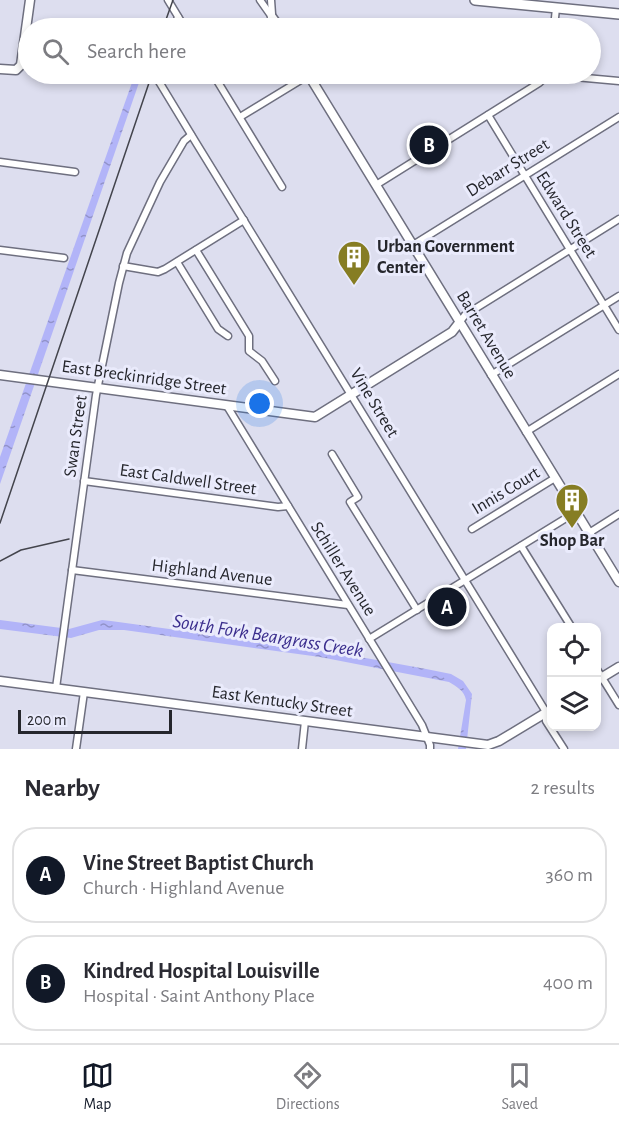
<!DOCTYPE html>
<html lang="en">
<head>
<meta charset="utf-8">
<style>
  :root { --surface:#fff; --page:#f7f7f7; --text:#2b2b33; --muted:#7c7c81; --line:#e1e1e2; --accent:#111827 }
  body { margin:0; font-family:"Alegreya Sans",sans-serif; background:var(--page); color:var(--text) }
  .controls { position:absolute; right:18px; bottom:18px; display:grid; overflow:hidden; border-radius:12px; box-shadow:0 3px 9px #0003 }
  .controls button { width:54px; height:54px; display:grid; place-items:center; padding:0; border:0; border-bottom:2px solid var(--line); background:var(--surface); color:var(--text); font:30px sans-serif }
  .scale { position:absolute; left:18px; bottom:15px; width:154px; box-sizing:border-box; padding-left:6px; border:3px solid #25262c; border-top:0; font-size:16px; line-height:21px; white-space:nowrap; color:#25262c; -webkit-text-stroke:4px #eaebfc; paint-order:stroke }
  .you { position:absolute; left:260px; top:404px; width:21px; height:21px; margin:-15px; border:4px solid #fff; border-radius:50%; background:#1a73e8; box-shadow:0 0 0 9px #1a73e833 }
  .badge { display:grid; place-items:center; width:39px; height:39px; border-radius:50%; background:var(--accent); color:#fff; font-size:20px; font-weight:700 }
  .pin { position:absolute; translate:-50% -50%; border:3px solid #fff; box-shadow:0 2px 6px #0006 }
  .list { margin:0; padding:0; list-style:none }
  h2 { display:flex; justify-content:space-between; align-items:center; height:78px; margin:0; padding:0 24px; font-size:26px }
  h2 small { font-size:20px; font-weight:400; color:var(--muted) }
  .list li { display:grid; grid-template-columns:39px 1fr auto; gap:18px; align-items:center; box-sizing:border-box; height:96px; margin:0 12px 12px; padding:0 12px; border:2px solid var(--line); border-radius:24px }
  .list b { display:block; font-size:22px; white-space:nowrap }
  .list p { margin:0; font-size:20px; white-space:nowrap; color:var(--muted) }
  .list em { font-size:20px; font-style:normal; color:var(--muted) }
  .icon { flex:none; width:33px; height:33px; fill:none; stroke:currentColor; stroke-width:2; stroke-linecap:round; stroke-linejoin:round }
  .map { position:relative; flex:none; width:619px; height:749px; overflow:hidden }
  .search { position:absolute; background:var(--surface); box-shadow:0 3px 9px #0003; left:18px; right:18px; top:18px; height:66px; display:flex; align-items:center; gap:15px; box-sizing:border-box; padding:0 21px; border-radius:33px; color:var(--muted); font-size:22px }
  .sheet { height:294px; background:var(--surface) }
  nav { display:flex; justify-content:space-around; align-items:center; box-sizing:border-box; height:84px; border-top:2px solid var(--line); background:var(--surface); font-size:16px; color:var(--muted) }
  nav a { display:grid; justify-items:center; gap:3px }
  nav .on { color:var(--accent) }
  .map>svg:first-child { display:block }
</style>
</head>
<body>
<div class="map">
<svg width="619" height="749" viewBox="0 0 619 749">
  <defs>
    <pattern id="water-ripples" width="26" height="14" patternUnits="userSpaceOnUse" patternTransform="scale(1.5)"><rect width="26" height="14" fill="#b2b4f8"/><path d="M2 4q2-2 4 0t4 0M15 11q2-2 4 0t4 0" fill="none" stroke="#9192c9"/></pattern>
  </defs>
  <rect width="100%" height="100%" fill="#dddeef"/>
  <g fill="url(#water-ripples)">
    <path d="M135 74H142L0 484V457Z"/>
    <path d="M0 620 69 629 102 620 111 621C226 637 337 651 451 674L463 681 472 694 466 749H458L466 700C464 690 457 687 449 682L320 657 124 630H99L71 638 0 629Z"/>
  </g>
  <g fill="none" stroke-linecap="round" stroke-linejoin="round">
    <defs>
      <g id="street">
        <path d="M168 0 185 28"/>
        <path d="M260 0 272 17"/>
        <path d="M271 0 272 14"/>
        <path d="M174 28 178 17"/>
        <path d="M554 28 556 8"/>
        <path d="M159 74 158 80 195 141 546 712V721L564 749"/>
        <path d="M213 74 282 187"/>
        <path d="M542 74 619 81"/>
        <path d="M488 115 619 330"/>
        <path d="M240 117 309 75"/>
        <path d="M0 162 75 172"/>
        <path d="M376 185 539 83 549 74"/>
        <path d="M413 245 619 117"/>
        <path d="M0 250 64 258"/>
        <path d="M196 250 249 336V351L262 361 275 381"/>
        <path d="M177 262 218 329 228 336"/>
        <path d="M123 266 158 272 165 269 244 220"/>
        <path d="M459 323 465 315 619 219"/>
        <path d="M491 375 619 296"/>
        <path d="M227 406 422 725 430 745V749"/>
        <path d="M526 432 619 374"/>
        <path d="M332 454 358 497 350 502 417 610"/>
        <path d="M84 481 278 507 288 506"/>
        <path d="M472 529 555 478"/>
        <path d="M589 533 619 514"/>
        <path d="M521 546 572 628"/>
        <path d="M72 570 348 605"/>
        <path d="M369 639 576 512"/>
        <path d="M596 668 619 705"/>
        <path d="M56 688 96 395 119 283 127 253 160 182 184 141 191 135"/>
        <path d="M76 749 84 692"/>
        <path d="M302 749 305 721"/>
      </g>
      <g id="secondary">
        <path d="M272 17 280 28"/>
        <path d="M0 69 16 70 21 65 30 0"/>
        <path d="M308 74 619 582"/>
        <path d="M0 375 315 417 452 332 459 323"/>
        <path d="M0 681 488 745 499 741 552 709"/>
        <path d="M596 681 619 667"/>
      </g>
      <path id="primary" d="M475 0 619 14"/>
    </defs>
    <use href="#street" stroke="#6e6f7f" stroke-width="9"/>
    <use href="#secondary" stroke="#6e6f7f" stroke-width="11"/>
    <use href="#primary" stroke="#6e6f7f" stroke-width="12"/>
    <use href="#street" stroke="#fff" stroke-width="6"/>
    <use href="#secondary" stroke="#fff" stroke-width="8"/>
    <use href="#primary" stroke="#fff" stroke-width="9"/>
    <g stroke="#43444c" stroke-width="1.5">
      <path d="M163 28 173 0"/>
      <path d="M0 523 152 74"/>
      <path d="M0 561 21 550 69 539"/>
    </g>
  </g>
  <defs>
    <symbol id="building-pin" viewBox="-11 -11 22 30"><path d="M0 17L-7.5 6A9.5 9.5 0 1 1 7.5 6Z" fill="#867d23" stroke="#eaebfc"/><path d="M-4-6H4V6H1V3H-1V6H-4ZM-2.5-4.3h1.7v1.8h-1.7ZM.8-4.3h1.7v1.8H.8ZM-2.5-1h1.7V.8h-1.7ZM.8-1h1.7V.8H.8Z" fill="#fff"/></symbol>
  </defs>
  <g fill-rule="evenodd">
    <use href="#building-pin" x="335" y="238" width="38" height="52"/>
    <use href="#building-pin" x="553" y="481" width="38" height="52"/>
  </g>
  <g text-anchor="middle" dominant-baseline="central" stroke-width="6" stroke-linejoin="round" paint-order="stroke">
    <g font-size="18" fill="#25262c" stroke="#eaebfc">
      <text transform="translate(508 168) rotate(-32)">Debarr Street</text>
      <text transform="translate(566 215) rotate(58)">Edward Street</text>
      <text transform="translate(486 335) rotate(59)">Barret Avenue</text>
      <text transform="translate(144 378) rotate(8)">East Breckinridge Street</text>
      <text transform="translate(374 403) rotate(59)">Vine Street</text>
      <text transform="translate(76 436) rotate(-82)">Swan Street</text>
      <text transform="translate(188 480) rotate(8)">East Caldwell Street</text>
      <text transform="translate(506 491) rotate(-31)">Innis Court</text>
      <text transform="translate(343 569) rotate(58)">Schiller Avenue</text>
      <text transform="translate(212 573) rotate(7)">Highland Avenue</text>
      <text transform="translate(282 702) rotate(8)">East Kentucky Street</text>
    </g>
    <g font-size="18" font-weight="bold" fill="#25262c" stroke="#eaebfc" text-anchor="start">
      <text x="377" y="247">Urban Government<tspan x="377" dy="21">Center</tspan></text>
      <text x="572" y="541" text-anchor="middle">Shop Bar</text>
    </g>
    <g font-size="20" font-style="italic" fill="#3b2e8d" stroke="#eaebfc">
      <text transform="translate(268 636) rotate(9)">South Fork Beargrass Creek</text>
    </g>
  </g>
</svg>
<div class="controls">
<button><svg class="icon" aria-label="locate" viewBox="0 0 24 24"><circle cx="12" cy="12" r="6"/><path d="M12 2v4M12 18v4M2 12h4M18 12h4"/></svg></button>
<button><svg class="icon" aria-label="layers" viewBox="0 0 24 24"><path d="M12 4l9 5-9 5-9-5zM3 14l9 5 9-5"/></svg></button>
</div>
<div class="scale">200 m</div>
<div class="you"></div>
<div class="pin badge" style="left:447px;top:607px">A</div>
<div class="pin badge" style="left:429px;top:145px">B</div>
<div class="search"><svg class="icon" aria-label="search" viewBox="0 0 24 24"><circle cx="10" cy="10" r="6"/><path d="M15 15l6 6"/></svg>Search here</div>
</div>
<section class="sheet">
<h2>Nearby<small>2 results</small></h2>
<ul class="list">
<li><span class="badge">A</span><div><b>Vine Street Baptist Church</b><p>Church · Highland Avenue</p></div><em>360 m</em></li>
<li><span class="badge">B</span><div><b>Kindred Hospital Louisville</b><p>Hospital · Saint Anthony Place</p></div><em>400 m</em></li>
</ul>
</section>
<nav>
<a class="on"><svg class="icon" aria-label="map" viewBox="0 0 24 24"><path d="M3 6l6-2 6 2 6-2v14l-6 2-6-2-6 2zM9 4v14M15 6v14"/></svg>Map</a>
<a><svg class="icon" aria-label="directions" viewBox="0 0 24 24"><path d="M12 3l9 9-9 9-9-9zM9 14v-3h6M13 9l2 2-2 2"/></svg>Directions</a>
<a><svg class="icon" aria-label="saved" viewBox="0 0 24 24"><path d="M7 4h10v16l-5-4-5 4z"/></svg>Saved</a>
</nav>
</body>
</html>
